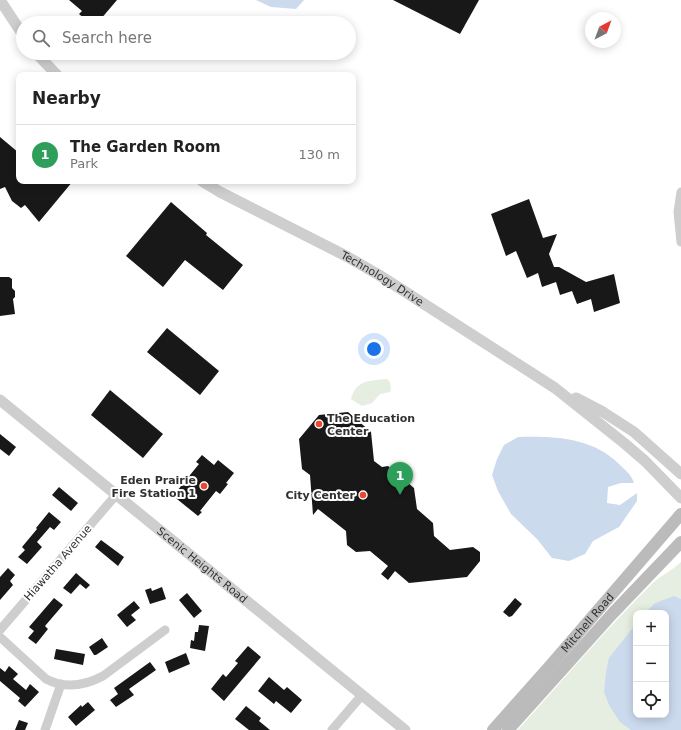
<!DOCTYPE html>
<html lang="en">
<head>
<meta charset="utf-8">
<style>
  :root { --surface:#fff; --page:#f6f6f6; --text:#222; --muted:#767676; --line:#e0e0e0; --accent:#b45309 }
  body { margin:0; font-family:"DejaVu Sans",sans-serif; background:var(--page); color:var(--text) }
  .controls { position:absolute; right:12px; bottom:12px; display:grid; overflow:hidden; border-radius:8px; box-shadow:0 2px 10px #0003 }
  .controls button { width:36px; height:36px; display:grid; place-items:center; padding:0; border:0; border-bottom:1px solid var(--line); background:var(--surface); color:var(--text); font:20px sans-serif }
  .compass { position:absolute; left:585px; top:12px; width:36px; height:36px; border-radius:50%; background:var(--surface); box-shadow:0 2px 10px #0003; rotate:41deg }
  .you { position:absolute; left:374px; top:349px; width:14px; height:14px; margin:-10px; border:3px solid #fff; border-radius:50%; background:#1a73e8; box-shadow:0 0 0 6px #1a73e833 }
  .badge { display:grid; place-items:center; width:26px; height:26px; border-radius:50%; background:var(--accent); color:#fff; font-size:13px; font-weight:700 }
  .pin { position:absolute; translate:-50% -33px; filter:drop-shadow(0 1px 2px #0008) }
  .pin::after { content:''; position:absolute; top:21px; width:14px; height:12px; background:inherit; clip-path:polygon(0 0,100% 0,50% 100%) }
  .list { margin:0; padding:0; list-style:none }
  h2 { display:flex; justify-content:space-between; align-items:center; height:52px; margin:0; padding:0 16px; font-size:17px }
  h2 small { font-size:13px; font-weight:400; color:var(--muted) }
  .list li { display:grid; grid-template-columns:26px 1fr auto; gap:12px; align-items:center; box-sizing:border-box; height:60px; padding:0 16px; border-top:1px solid var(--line) }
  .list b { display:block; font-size:15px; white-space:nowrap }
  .list p { margin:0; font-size:13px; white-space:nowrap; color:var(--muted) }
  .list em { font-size:13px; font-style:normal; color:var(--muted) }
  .icon { flex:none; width:22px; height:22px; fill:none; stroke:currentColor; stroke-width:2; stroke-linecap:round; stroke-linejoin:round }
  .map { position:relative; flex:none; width:681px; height:730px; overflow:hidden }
  .search { position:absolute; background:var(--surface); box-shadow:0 2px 10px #0003; left:16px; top:16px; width:340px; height:44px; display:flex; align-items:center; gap:10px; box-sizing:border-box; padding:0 14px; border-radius:22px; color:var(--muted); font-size:15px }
  .panel { position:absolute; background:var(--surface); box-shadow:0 2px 10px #0003; left:16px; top:72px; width:340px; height:112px; border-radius:8px }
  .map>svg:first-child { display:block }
</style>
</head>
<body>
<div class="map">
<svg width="681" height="730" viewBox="0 0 681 730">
  <rect width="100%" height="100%" fill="#fff"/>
  <g fill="#e5eee0" fill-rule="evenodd">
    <path d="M387 379 390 382 391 389 390 392 380 394 372 403 362 406 351 399C356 379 371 381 387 379Z"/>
    <path d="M681 562V730H518C563 680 606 629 654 582 662 575 673 570 681 562ZM636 613H666V715H636Z"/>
  </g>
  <g fill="#ccdaee">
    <path d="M256 0H304L296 9 271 7Z"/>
    <path d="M518 437C553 436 592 437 619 464 625 470 631 474 634 483H621L608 487 607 503 620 505 637 493V501L619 527 593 541 585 554 569 561 552 558 537 539 511 514 498 491 492 475 497 459 504 445Z"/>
    <path d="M674 596 681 599V730H631L620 722 609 705 604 692 606 672 609 658 636 624V715H666V613H645L655 603Z"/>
  </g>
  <g fill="#181818">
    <path d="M69 0H117L100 20 96 16 93 20 89 17 86 20 79 14 82 11Z"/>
    <path d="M393 0H479L460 34Z"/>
    <path d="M0 137 19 153V181H73L39 222 25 205 21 208 12 201 5 187 0 189Z"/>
    <path d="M529 199 543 238 557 234 549 254 554 267H559L586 282 614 274 620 303 594 312 591 299 577 304 572 291 560 295 556 282 542 287 538 273 527 278 516 251 506 256 491 214Z"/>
    <path d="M171 202 207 233 206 235 243 265 223 290 185 260 163 287 126 256Z"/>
    <path d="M0 277H9L12 279V288L15 291V297L13 299 15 314 0 316Z"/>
    <path d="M167 328 219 371 200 395 147 352Z"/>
    <path d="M110 390 163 434 143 458 91 415Z"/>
    <path d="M348 412 371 432 374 461 382 467 388 466 414 488 417 509 433 523 434 536 450 550 473 547 480 552V561L467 577 409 583 395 571 388 580 381 574 388 566 370 551 356 552 347 545 346 531 318 509 313 515 310 475 302 469 299 439 319 415Z"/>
    <path d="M0 434 16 447 9 456 0 449Z"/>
    <path d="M202 455 214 465 218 460 234 473 226 483 228 484 220 494 216 491 200 511 202 512 198 516 172 495 176 491H177L199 464 196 462Z"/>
    <path d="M59 487 78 503 71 511 52 495Z"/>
    <path d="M49 512 61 522 54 530 50 527 37 542 42 547 27 564 18 557 25 550 22 547 37 529 36 528Z"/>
    <path d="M101 540 124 557 118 566 95 547Z"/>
    <path d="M8 568 15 575 10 581 13 585 0 600V577Z"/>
    <path d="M76 573 90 585 86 589 80 584 71 594 63 588Z"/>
    <path d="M162 587 166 599 150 604 145 590 151 588 152 591Z"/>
    <path d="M187 593 202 611 194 618 179 600Z"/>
    <path d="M54 598 63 605 45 626 48 629 36 644 28 638 34 631 29 627Z"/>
    <path d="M515 598 522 604 512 616 509 617 503 612Z"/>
    <path d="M134 601 140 608 131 615 136 620 127 627 117 615Z"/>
    <path d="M199 625 209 626 205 651 190 648 191 640 194 641 195 632H198Z"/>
    <path d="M102 638 108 647 96 655H94L89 647Z"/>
    <path d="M248 646 261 657 224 701 211 689 223 674 226 677 238 663 235 661Z"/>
    <path d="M56 649 85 654 83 665 54 659Z"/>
    <path d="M186 653 190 664 169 673 165 662Z"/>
    <path d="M150 662 156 670 129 689 134 695 116 707 110 700 118 694 114 688Z"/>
    <path d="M9 666 18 674 13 679 26 690 30 684 39 692 25 707 18 701 20 698 0 681V668L5 672Z"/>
    <path d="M269 677 284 690 287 687 302 700 291 713 276 701 274 704 258 691Z"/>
    <path d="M88 702 95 710 76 726 68 717 81 705 82 707Z"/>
    <path d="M246 706 261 718 259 721 270 730H249L235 719Z"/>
    <path d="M19 720 28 723 25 730H15Z"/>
  </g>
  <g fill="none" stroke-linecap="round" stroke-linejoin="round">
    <g stroke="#cecece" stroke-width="9">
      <path d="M681 192 678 212 681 242"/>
      <path d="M0 630 116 495"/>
      <path d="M0 637 46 679C65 689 84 686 103 676L165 630"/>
      <path d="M45 730 61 684"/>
      <path d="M332 730 362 695"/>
    </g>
    <g stroke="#cecece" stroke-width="11">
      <path d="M0 0 23 35"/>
      <path d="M36 53 57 75"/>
      <path id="s1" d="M202 181 220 192 346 256 379 275 555 388 624 443 645 461 681 498"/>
      <path d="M576 398 603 412 634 432 681 474"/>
      <path id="s2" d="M0 400 405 730"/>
    </g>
    <g stroke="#bbb" stroke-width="12">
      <path id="s3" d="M493 730 549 667 681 514"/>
      <path d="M508 730 613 613 681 542"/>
    </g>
  </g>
  <g fill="#eb4831" stroke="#fff" stroke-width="1.5">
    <circle cx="319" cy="424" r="4"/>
    <circle cx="204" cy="486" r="4"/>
    <circle cx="363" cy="495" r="4"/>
  </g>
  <g text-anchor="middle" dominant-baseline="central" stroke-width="4" stroke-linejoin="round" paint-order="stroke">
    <g font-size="11" fill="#313131" stroke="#fff">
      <text stroke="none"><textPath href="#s1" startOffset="205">Technology Drive</textPath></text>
      <text transform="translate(58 563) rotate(-49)">Hiawatha Avenue</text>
      <text stroke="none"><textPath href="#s2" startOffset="261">Scenic Heights Road</textPath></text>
      <text stroke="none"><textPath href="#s3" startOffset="143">Mitchell Road</textPath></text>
    </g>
    <g font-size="11" font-weight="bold" fill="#313131" stroke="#fff" text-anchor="end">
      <text x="327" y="418" text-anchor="start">The Education<tspan x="327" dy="13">Center</tspan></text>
      <text x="196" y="480">Eden Prairie<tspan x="196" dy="13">Fire Station 1</tspan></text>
      <text x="355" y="495">City Center</text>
    </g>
  </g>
</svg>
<div class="controls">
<button>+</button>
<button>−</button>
<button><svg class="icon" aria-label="locate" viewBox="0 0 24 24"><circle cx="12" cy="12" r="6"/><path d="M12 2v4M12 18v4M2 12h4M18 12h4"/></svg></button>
</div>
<svg class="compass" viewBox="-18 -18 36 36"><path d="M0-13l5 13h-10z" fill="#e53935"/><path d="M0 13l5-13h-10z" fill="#767676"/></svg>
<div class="you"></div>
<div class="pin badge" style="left:400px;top:495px;background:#2e9e5b">1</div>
<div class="search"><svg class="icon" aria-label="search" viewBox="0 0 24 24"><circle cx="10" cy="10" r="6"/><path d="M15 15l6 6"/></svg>Search here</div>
<section class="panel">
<h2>Nearby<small></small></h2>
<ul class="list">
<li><span class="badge" style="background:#2e9e5b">1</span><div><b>The Garden Room</b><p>Park</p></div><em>130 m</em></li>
</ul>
</section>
</div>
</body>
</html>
